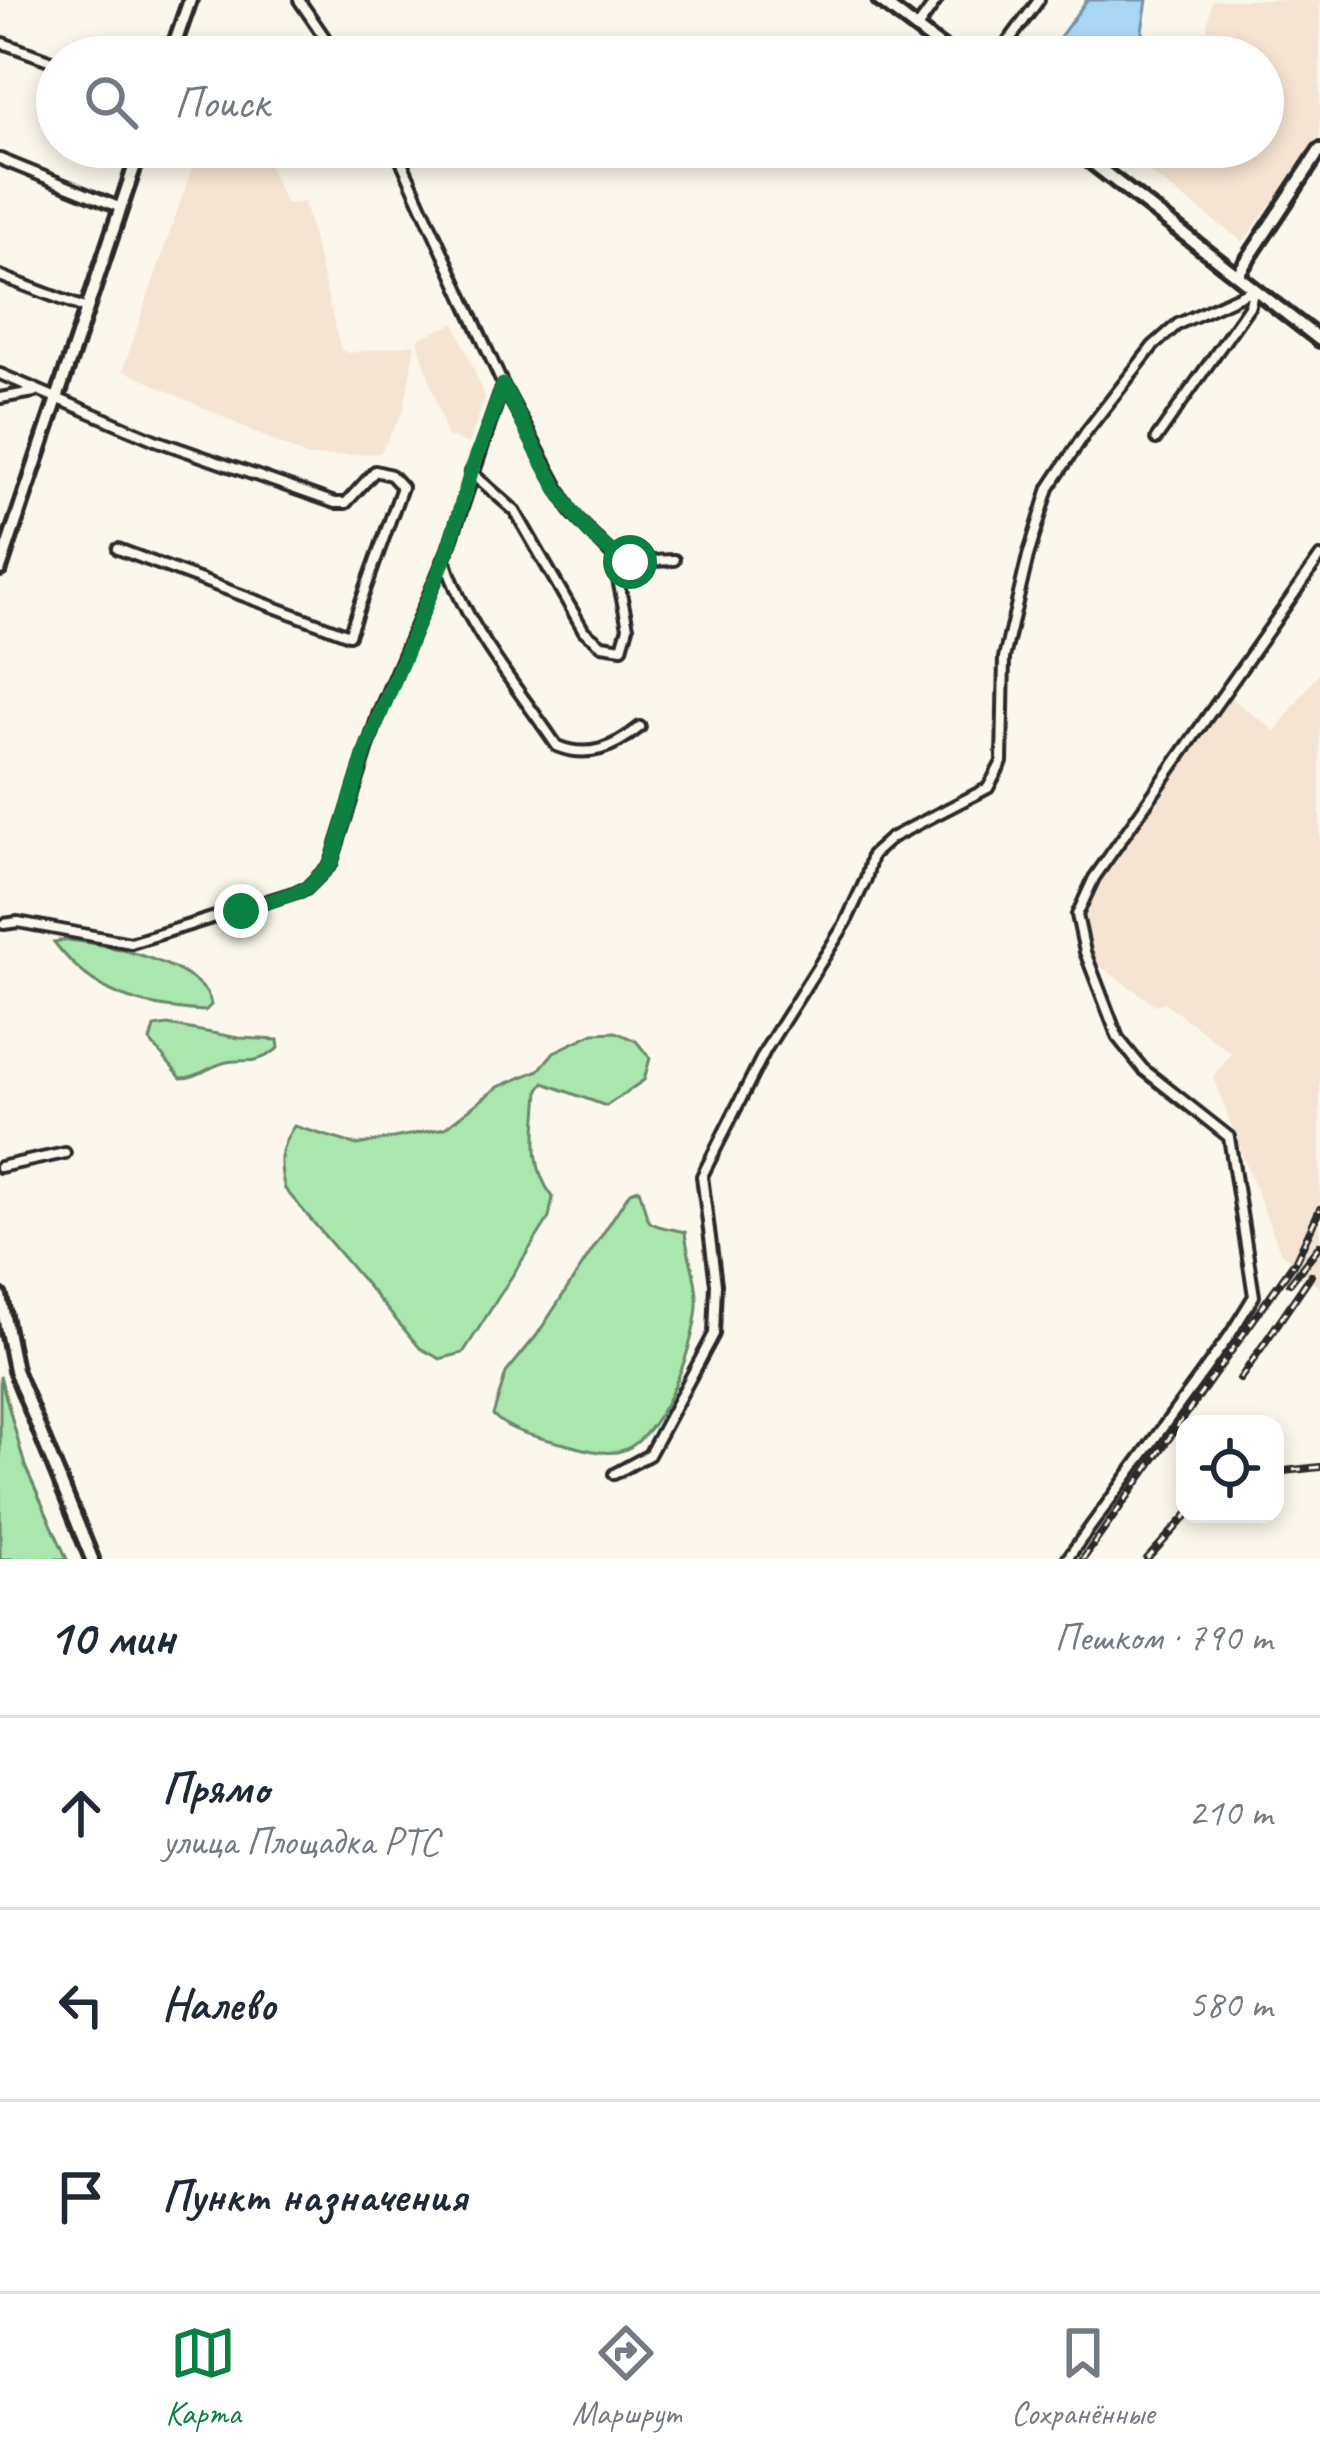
<!DOCTYPE html>
<html lang="ru">
<head>
<meta charset="utf-8">
<style>
  :root { --surface:#fff; --page:#f6f6f7; --text:#1f2937; --muted:#747a83; --line:#e0e1e3; --accent:#0b8043 }
  body { margin:0; font-family:Caveat,sans-serif; background:var(--page); color:var(--text) }
  .controls { position:absolute; right:36px; bottom:36px; display:grid; overflow:hidden; border-radius:24px; box-shadow:0 6px 18px #0003 }
  .controls button { width:108px; height:108px; display:grid; place-items:center; padding:0; border:0; border-bottom:3px solid var(--line); background:var(--surface); color:var(--text); font:60px sans-serif }
  .stop { position:absolute; width:36px; height:36px; margin:-27px; border:9px solid #0b8043; border-radius:50%; background:#fff }
  .stop.end { background:#0b8043; border-color:#fff; box-shadow:0 3px 12px #0008 }
  .list { margin:0; padding:0; list-style:none }
  h2 { display:flex; justify-content:space-between; align-items:center; height:156px; margin:0; padding:0 48px; font-size:51px }
  h2 small { font-size:39px; font-weight:400; color:var(--muted) }
  .list li { display:grid; grid-template-columns:78px 1fr auto; gap:36px; align-items:center; box-sizing:border-box; height:192px; padding:0 48px; border-top:3px solid var(--line) }
  .list b { display:block; font-size:45px; white-space:nowrap }
  .list p { margin:0; font-size:39px; white-space:nowrap; color:var(--muted) }
  .list em { font-size:39px; font-style:normal; color:var(--muted) }
  .icon { flex:none; width:66px; height:66px; fill:none; stroke:currentColor; stroke-width:2; stroke-linecap:round; stroke-linejoin:round }
  .map { position:relative; flex:none; width:1320px; height:1559px; overflow:hidden }
  .search { position:absolute; background:var(--surface); box-shadow:0 6px 18px #0003; left:36px; right:36px; top:36px; height:132px; display:flex; align-items:center; gap:30px; box-sizing:border-box; padding:0 42px; border-radius:66px; color:var(--muted); font-size:45px }
  .sheet { height:732px; background:var(--surface) }
  nav { display:flex; justify-content:space-around; align-items:center; box-sizing:border-box; height:168px; border-top:3px solid var(--line); background:var(--surface); font-size:33px; color:var(--muted) }
  nav a { display:grid; justify-items:center; gap:6px }
  nav .on { color:var(--accent) }
  .map>svg:first-child { display:block }
</style>
</head>
<body>
<div class="map">
<svg width="1320" height="1559" viewBox="0 0 1320 1559">
  <rect width="100%" height="100%" fill="#fbf7ec"/>
  <filter id="ink" filterUnits="userSpaceOnUse"><feTurbulence type="fractalNoise" baseFrequency=".00833" numOctaves="2"/><feDisplacementMap in="SourceGraphic" scale="24" xChannelSelector="R" yChannelSelector="G"/><feConvolveMatrix kernelMatrix="1 2 1 2 8 2 1 2 1" color-interpolation-filters="sRGB"/></filter>
  <g filter="url(#ink)">
    <g fill="#f5e4d3">
      <path d="M1212 0H1320V138L1243 242 1142 167 1150 147H1263V57H1190L1206 34Z"/>
      <path d="M199 147H260L286 204 304 202 341 350 348 353 415 344 404 410 380 453 308 457 123 370Z"/>
      <path d="M455 323 485 398 469 444 447 436 417 339Z"/>
      <path d="M1320 671V1288L1280 1251 1243 1157 1214 1078 1231 1053 1164 1002 1155 1005 1093 961 1082 916 1099 880 1231 698 1275 731Z"/>
    </g>
    <g fill="#a9e7ae" stroke="#6a896c" stroke-width="3">
      <path d="M64 940C98 941 207 965 211 1005L205 1011C140 1007 95 996 54 942Z"/>
      <path d="M168 1025 239 1038 278 1040 279 1048C249 1070 246 1055 220 1064 206 1069 196 1078 181 1078L150 1041 154 1027Z"/>
      <path d="M616 1032 636 1041 650 1058 644 1080 606 1106 544 1083 539 1090C537 1128 528 1166 553 1197L549 1218 463 1353 440 1359 420 1348 285 1189C278 1163 279 1148 294 1126L357 1145 445 1128 498 1087 539 1070 554 1052 594 1033Z"/>
      <path d="M639 1189C652 1228 639 1222 685 1232 687 1254 696 1274 697 1296 700 1334 663 1436 624 1450 608 1456 585 1450 569 1445 543 1438 512 1434 493 1415L506 1373 537 1335 630 1192Z"/>
      <path d="M0 1376 25 1466 67 1559H0Z"/>
    </g>
    <path fill="#aad6f6" stroke="#7792a5" stroke-width="3" d="M1087 0H1147L1142 31 1146 45 1130 57H1045Z"/>
    <g fill="none" stroke-linecap="round" stroke-linejoin="round">
      <defs>
        <g id="street">
          <path d="M299 0 338 57"/>
          <path d="M917 28 937 0"/>
          <path d="M0 42 57 63"/>
          <path d="M997 57 1039 0"/>
          <path d="M395 147 503 385 572 513 612 555 630 562 674 560"/>
          <path d="M0 159 121 208"/>
          <path d="M0 276 87 309"/>
          <path d="M0 374 155 440 335 503H346L375 471 391 475 402 487 349 635 118 549"/>
          <path d="M0 398 34 392"/>
          <path d="M1156 439 1250 305 1253 291"/>
          <path d="M471 472 515 511 584 631 602 645 622 648 628 627 613 556"/>
          <path d="M445 560C467 630 516 685 557 746 588 759 614 748 640 727"/>
          <path d="M4 924 18 922 131 943 306 889 331 864 379 712 448 550 503 385"/>
          <path d="M0 1167 65 1153"/>
          <path d="M614 1474 649 1455 714 1334 716 1284 702 1176 766 1049 845 924 866 879 872 855 891 838 988 788 1002 762 1004 658 1028 556 1049 488 1086 432 1153 346 1178 324 1254 289"/>
          <path d="M1067 1559 1230 1335 1254 1296 1229 1137 1143 1069 1118 1038 1085 952 1077 915 1094 878 1320 557"/>
        </g>
        <g id="secondary">
          <path d="M879 0 954 57"/>
          <path d="M170 57 190 0"/>
          <path d="M1072 147 1320 340"/>
          <path d="M1238 274 1320 150"/>
          <path d="M0 569 141 147"/>
          <path d="M0 1296 15 1370 92 1559"/>
        </g>
      </defs>
      <use href="#street" stroke="#2b2b2b" stroke-width="16"/>
      <use href="#secondary" stroke="#2b2b2b" stroke-width="20"/>
      <use href="#street" stroke="#fbf7ec" stroke-width="8"/>
      <use href="#secondary" stroke="#fbf7ec" stroke-width="10"/>
      <defs>
        <g id="rail">
          <path d="M1296 1260 1320 1209"/>
          <path d="M1290 1283 1320 1245"/>
          <path d="M1240 1379 1311 1275"/>
          <path d="M1275 1472 1320 1467"/>
          <path d="M1083 1559 1293 1264"/>
          <path d="M1147 1559 1188 1514"/>
        </g>
      </defs>
      <use href="#rail" stroke="#2b2b2b" stroke-width="8"/>
      <use href="#rail" stroke="#fbf7ec" stroke-width="3" stroke-dasharray="9" stroke-linecap="butt"/>
    </g>
  </g>
  <g fill="none" stroke-linecap="round" stroke-linejoin="round" filter="url(#ink)">
    <path stroke="#0b8043" stroke-width="15" d="M241 911 306 889 331 864 366 749 448 550 471 472 503 385C533 440 569 537 630 562"/>
  </g>
</svg>
<div class="controls">
<button><svg class="icon" aria-label="locate" viewBox="0 0 24 24"><circle cx="12" cy="12" r="6"/><path d="M12 2v4M12 18v4M2 12h4M18 12h4"/></svg></button>
</div>
<div class="stop" style="left:630px;top:562px"></div>
<div class="stop end" style="left:241px;top:911px"></div>
<div class="search"><svg class="icon" aria-label="search" viewBox="0 0 24 24"><circle cx="10" cy="10" r="6"/><path d="M15 15l6 6"/></svg>Поиск</div>
</div>
<section class="sheet">
<h2>10 мин<small>Пешком · 790 m</small></h2>
<ul class="list">
<li><svg class="icon" aria-label="ahead" viewBox="0 0 24 24"><path d="M12 20V5M6 11l6-6 6 6"/></svg><div><b>Прямо</b><p>улица Площадка РТС</p></div><em>210 m</em></li>
<li><svg class="icon" aria-label="left" viewBox="0 0 24 24"><path d="M17 20v-9H6M10 6l-5 5 5 5"/></svg><div><b>Налево</b></div><em>580 m</em></li>
<li><svg class="icon" aria-label="arrive" viewBox="0 0 24 24"><path d="M6 21V4h12l-3 4 3 4H6"/></svg><div><b>Пункт назначения</b></div></li>
</ul>
</section>
<nav>
<a class="on"><svg class="icon" aria-label="map" viewBox="0 0 24 24"><path d="M3 6l6-2 6 2 6-2v14l-6 2-6-2-6 2zM9 4v14M15 6v14"/></svg>Карта</a>
<a><svg class="icon" aria-label="directions" viewBox="0 0 24 24"><path d="M12 3l9 9-9 9-9-9zM9 14v-3h6M13 9l2 2-2 2"/></svg>Маршрут</a>
<a><svg class="icon" aria-label="saved" viewBox="0 0 24 24"><path d="M7 4h10v16l-5-4-5 4z"/></svg>Сохранённые</a>
</nav>
</body>
</html>
